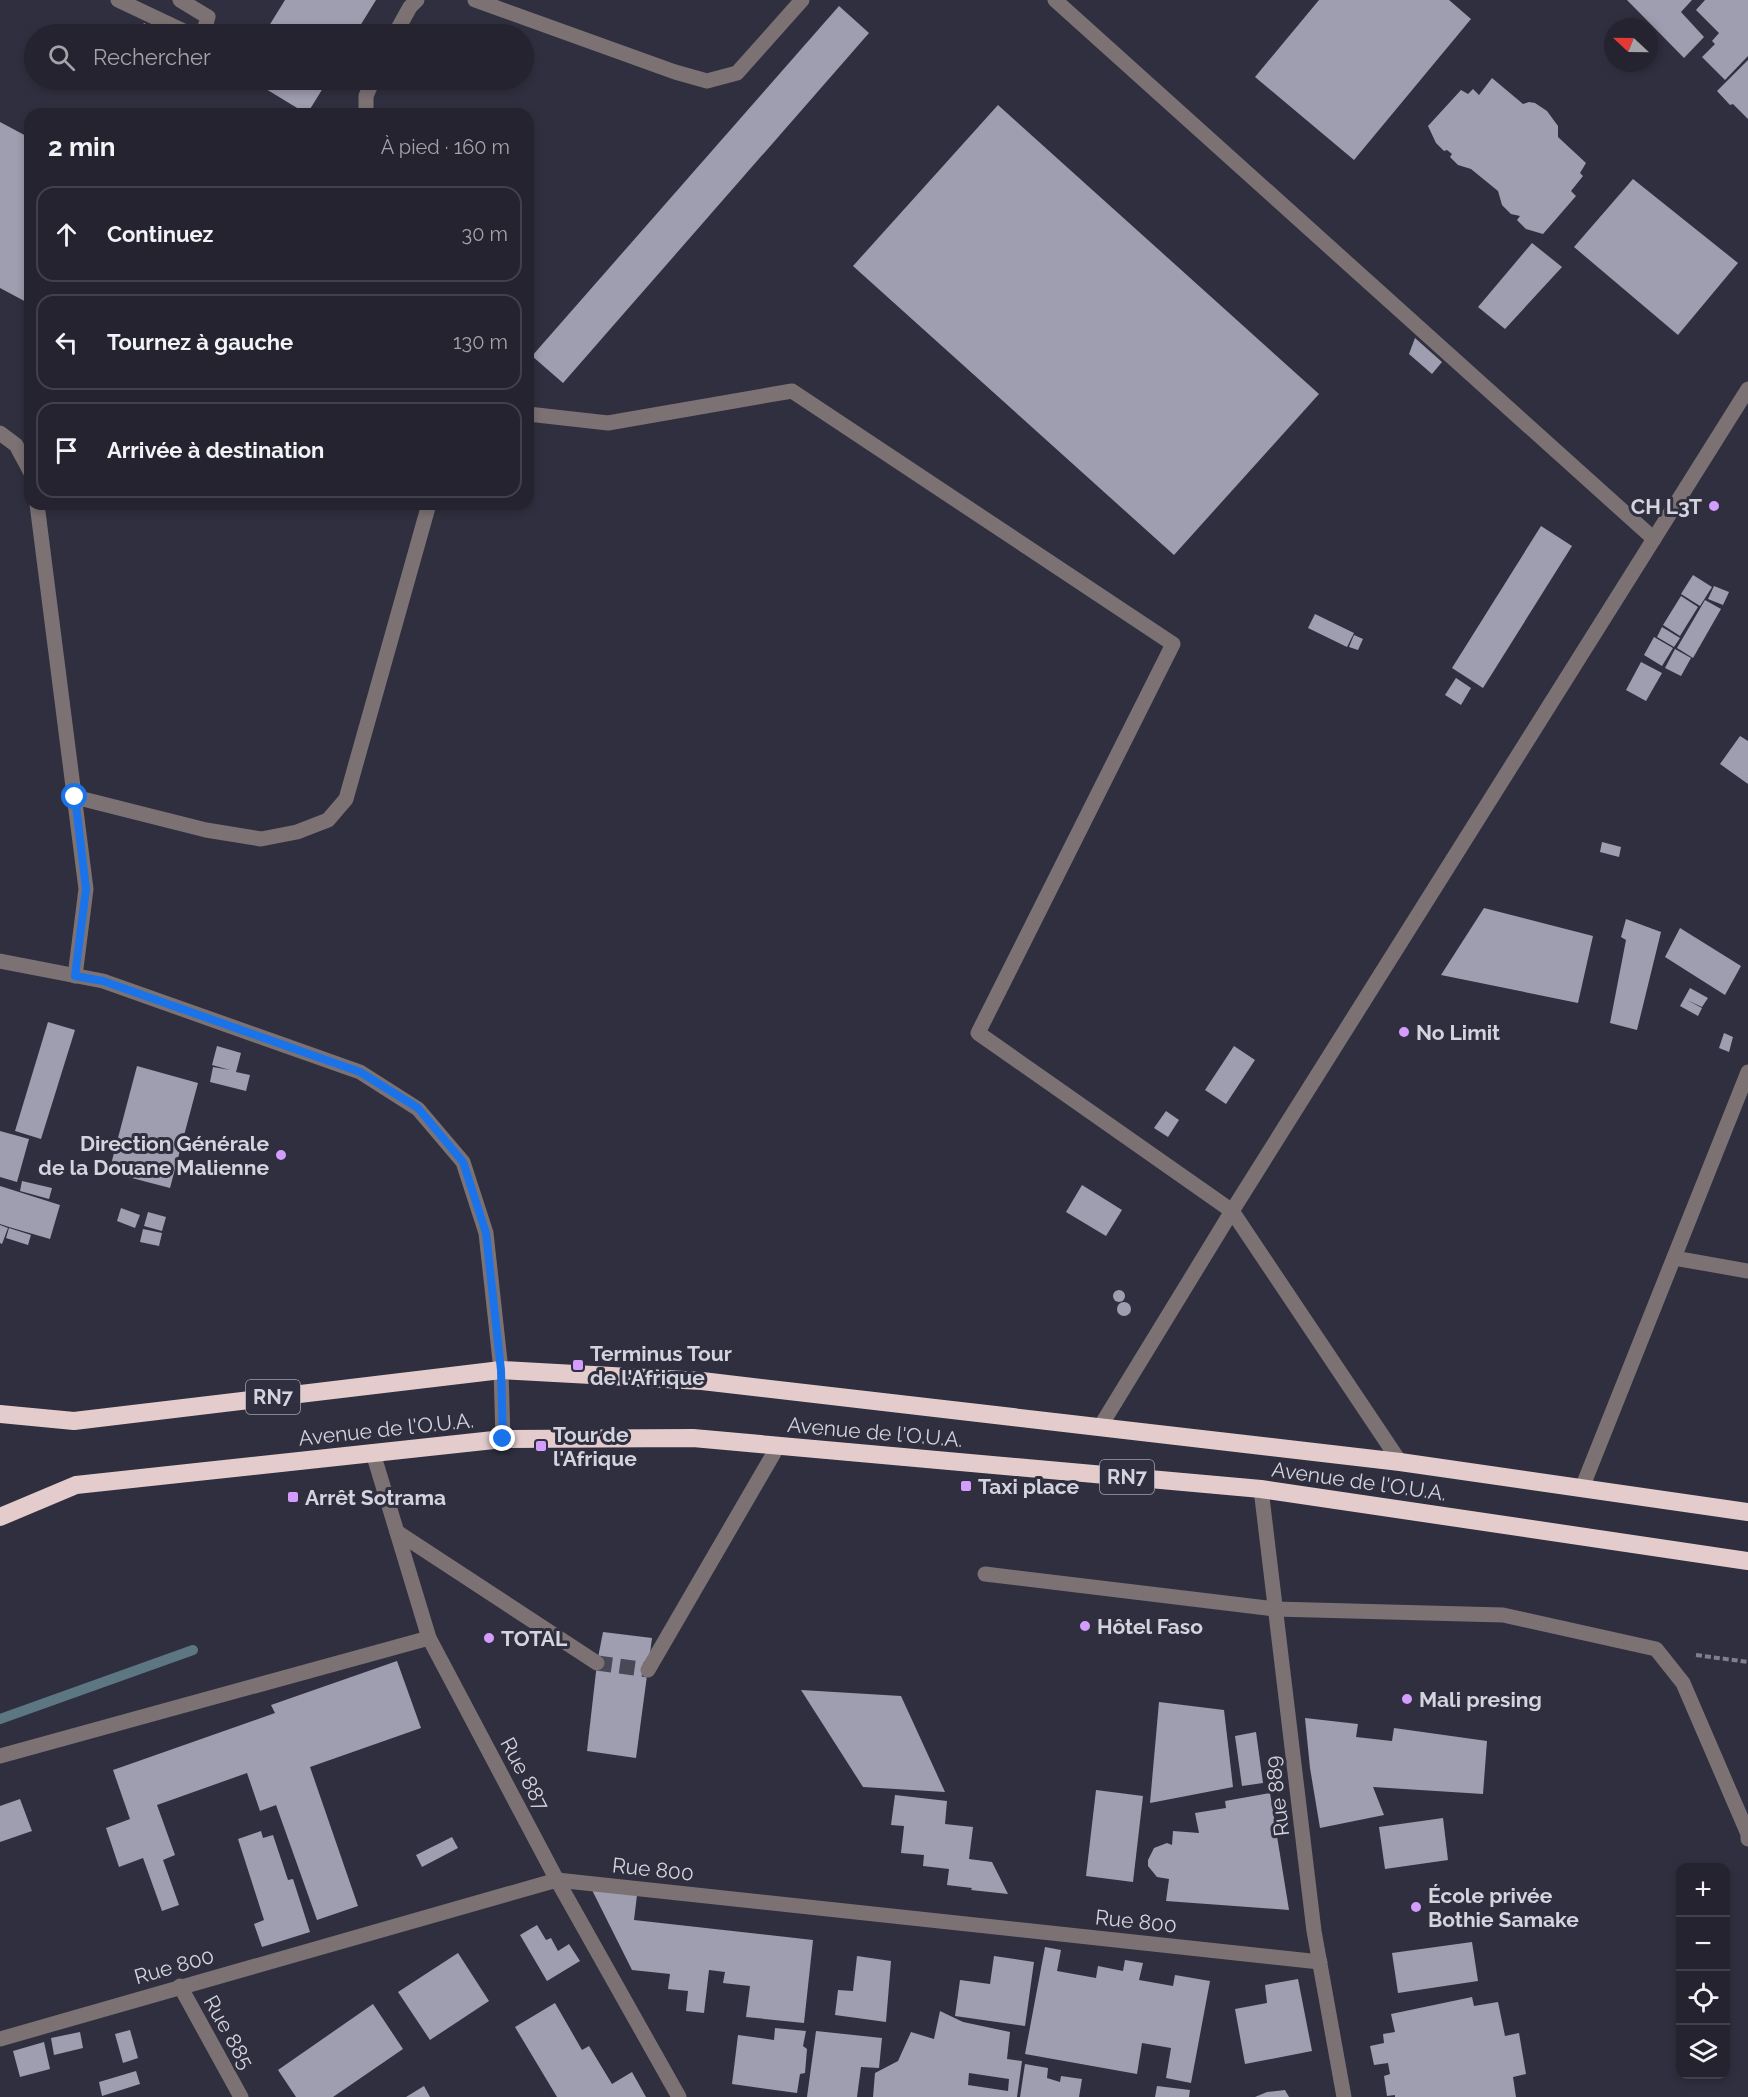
<!DOCTYPE html>
<html lang="fr">
<head>
<meta charset="utf-8">
<style>
  :root { --surface:#24232f; --page:#2c2b37; --text:#f1f3f6; --muted:#a3a4aa; --line:#41404b }
  body { margin:0; font-family:Raleway,sans-serif; background:var(--page); color:var(--text) }
  .controls { position:absolute; right:18px; bottom:18px; display:grid; overflow:hidden; border-radius:12px; box-shadow:0 3px 9px #0003 }
  .controls button { width:54px; height:54px; display:grid; place-items:center; padding:0; border:0; border-bottom:2px solid var(--line); background:var(--surface); color:var(--text); font:30px sans-serif }
  .compass { position:absolute; left:1604px; top:18px; width:54px; height:54px; border-radius:50%; background:var(--surface); box-shadow:0 3px 9px #0003; rotate:292deg }
  .stop { position:absolute; width:18px; height:18px; margin:-14px; border:4px solid #1a73e8; border-radius:50%; background:#fff }
  .stop.end { background:#1a73e8; border-color:#fff; box-shadow:0 2px 6px #0008 }
  .list { margin:0; padding:0; list-style:none }
  h2 { display:flex; justify-content:space-between; align-items:center; height:78px; margin:0; padding:0 24px; font-size:26px }
  h2 small { font-size:20px; font-weight:400; color:var(--muted) }
  .list li { display:grid; grid-template-columns:39px 1fr auto; gap:18px; align-items:center; box-sizing:border-box; height:96px; margin:0 12px 12px; padding:0 12px; border:2px solid var(--line); border-radius:18px }
  .list b { display:block; font-size:22px; white-space:nowrap }
  .list em { font-size:20px; font-style:normal; color:var(--muted) }
  .icon { flex:none; width:33px; height:33px; fill:none; stroke:currentColor; stroke-width:2; stroke-linecap:round; stroke-linejoin:round }
  .map { position:relative; flex:none; width:1748px; height:2097px; overflow:hidden }
  .search { position:absolute; background:var(--surface); box-shadow:0 3px 9px #0003; left:24px; top:24px; width:510px; height:66px; display:flex; align-items:center; gap:15px; box-sizing:border-box; padding:0 21px; border-radius:33px; color:var(--muted); font-size:22px }
  .panel { position:absolute; background:var(--surface); box-shadow:0 3px 9px #0003; left:24px; top:108px; width:510px; height:402px; border-radius:18px }
  .map>svg:first-child { display:block }
</style>
</head>
<body>
<div class="map">
<svg width="1748" height="2097" viewBox="0 0 1748 2097">
  <rect width="100%" height="100%" fill="#302f3f"/>
  <g fill="none" stroke-linecap="round" stroke-linejoin="round">
    <path stroke="#5d7782" stroke-width="10" d="M0 1719 193 1650"/>
  </g>
  <g fill="#9f9eb1" fill-rule="evenodd">
    <path d="M285 0H376L355 34H264Z"/>
    <path d="M1319 0H1449L1471 19 1354 160 1255 77Z"/>
    <path d="M1627 0H1692L1681 12 1704 37 1684 58Z"/>
    <path d="M1705 0H1748V56L1725 80 1702 57 1715 44 1712 41 1719 33 1696 10Z"/>
    <path d="M839 6 869 33 563 383 532 356Z"/>
    <path d="M144 23 163 34H138Z"/>
    <path d="M1748 60V119L1733 104 1730 105 1717 91Z"/>
    <path d="M1492 78 1523 104 1529 102 1535 103 1547 111 1558 126V137L1586 163 1580 173 1583 176 1571 191 1576 196 1543 234 1526 229 1517 220 1520 216 1511 214 1502 205 1498 191 1471 169 1458 165 1450 157 1452 154 1447 150 1444 151 1436 143 1428 126 1461 90 1468 94 1473 89 1479 95Z"/>
    <path d="M251 80H328L307 114Z"/>
    <path d="M998 105 1319 394 1174 555 853 266Z"/>
    <path d="M0 122 30 138V304L0 288Z"/>
    <path d="M1633 179 1738 263 1678 335 1574 247Z"/>
    <path d="M1532 243 1562 267 1505 329 1478 307Z"/>
    <path d="M1415 338 1442 362 1432 374 1409 354Z"/>
    <path d="M1541 526 1572 546 1483 688 1452 668Z"/>
    <path d="M1693 575 1712 587 1700 606 1681 594Z"/>
    <path d="M1714 586 1729 592 1723 605 1708 599Z"/>
    <path d="M1681 596 1698 607 1680 636 1663 625Z"/>
    <path d="M1705 600 1721 609 1693 658 1677 648Z"/>
    <path d="M1315 614 1354 633 1347 647 1308 628Z"/>
    <path d="M1662 627 1680 638 1674 647 1657 637Z"/>
    <path d="M1354 635 1363 639 1358 650 1349 647Z"/>
    <path d="M1654 637 1673 648 1662 666 1644 655Z"/>
    <path d="M1675 649 1691 658 1681 676 1665 668Z"/>
    <path d="M1641 662 1662 673 1646 701 1626 690Z"/>
    <path d="M1456 678 1471 688 1461 705 1445 695Z"/>
    <path d="M1740 736 1748 741V784L1720 764Z"/>
    <path d="M1602 842 1621 847 1619 857 1600 852Z"/>
    <path d="M1484 908 1593 936 1578 1003 1441 975Z"/>
    <path d="M1626 919 1661 932 1637 1030 1610 1023 1626 940 1621 937Z"/>
    <path d="M1680 928 1741 966 1725 995 1665 957Z"/>
    <path d="M1690 988 1708 998 1702 1007 1687 1000 1702 1008 1698 1016 1680 1006Z"/>
    <path d="M48 1022 75 1030 41 1139 15 1131Z"/>
    <path d="M1724 1033 1733 1037 1729 1052 1719 1048Z"/>
    <path d="M217 1046 241 1053 236 1072 250 1075 246 1091 210 1082 213 1067 230 1070 212 1065Z"/>
    <path d="M1234 1046 1255 1060 1226 1104 1205 1090Z"/>
    <path d="M137 1066 198 1083 170 1188 109 1172Z"/>
    <path d="M1166 1111 1179 1120 1168 1137 1154 1128Z"/>
    <path d="M0 1131 29 1139 17 1182 0 1177Z"/>
    <path d="M22 1181 52 1188 49 1199 20 1191Z"/>
    <path d="M1082 1185 1122 1210 1106 1236 1066 1212Z"/>
    <path d="M0 1186 60 1205 50 1239 9 1227 10 1225 9 1227 0 1224Z"/>
    <path d="M121 1208 140 1215 135 1228 117 1221Z"/>
    <path d="M148 1212 166 1217 162 1231 144 1226Z"/>
    <path d="M0 1225 8 1228 2 1244 0 1243Z"/>
    <path d="M9 1228 31 1235 28 1245 6 1238Z"/>
    <path d="M143 1229 162 1233 159 1246 140 1242Z"/>
    <circle cx="1119" cy="1296" r="6"/>
    <circle cx="1124" cy="1309" r="7"/>
    <path d="M603 1632 652 1638 636 1758 587 1751 597 1663Z"/>
    <path d="M397 1661 421 1728 310 1767 358 1906 317 1920 276 1805 260 1811 247 1773 157 1805 175 1855 163 1860 179 1905 162 1911 143 1858 119 1867 106 1828 130 1819 113 1770 275 1713 271 1705Z"/>
    <path d="M801 1690 901 1696 945 1792 863 1787Z"/>
    <path d="M1159 1702 1224 1710 1233 1787 1150 1803Z"/>
    <path d="M1305 1718 1358 1724 1356 1737 1392 1741 1394 1728 1487 1741 1483 1794 1373 1787 1384 1815 1320 1828 1310 1768Z"/>
    <path d="M1256 1732 1263 1783 1242 1786 1235 1736Z"/>
    <path d="M1096 1790 1143 1796 1133 1882 1086 1876Z"/>
    <path d="M1270 1793 1289 1910 1166 1901 1169 1879 1157 1877 1148 1866V1860L1154 1848 1167 1843 1172 1845 1173 1831 1199 1833 1195 1813 1226 1808 1225 1801Z"/>
    <path d="M895 1795 947 1801 945 1824 973 1827 969 1859 992 1862 1008 1894 971 1890 972 1888 947 1885 949 1869 923 1866 924 1855 901 1853 904 1826 891 1825Z"/>
    <path d="M20 1799 32 1831 0 1842V1806Z"/>
    <path d="M1443 1818 1448 1860 1385 1869 1379 1827Z"/>
    <path d="M261 1831 263 1838 273 1835 288 1880 293 1879 310 1932 262 1947 254 1924 264 1920 238 1839Z"/>
    <path d="M452 1837 458 1848 422 1867 416 1855Z"/>
    <path d="M592 1890 637 1895 634 1920 813 1940 804 2023 746 2017 750 1986 723 1983 725 1972 709 1970 704 2013 686 2011 688 1991 668 1989 670 1974 632 1970Z"/>
    <path d="M537 1925 546 1940 551 1938 558 1951 569 1944 580 1961 547 1981 520 1935Z"/>
    <path d="M1472 1942 1478 1981 1398 1993 1392 1953Z"/>
    <path d="M1045 1947 1061 1950 1057 1971 1096 1978 1098 1966 1123 1971 1125 1960 1143 1963 1139 1980 1173 1986 1175 1975 1210 1981 1191 2083 1166 2078 1171 2048 1142 2043 1137 2074 1025 2054Z"/>
    <path d="M458 1953 489 2001 430 2040 398 1992Z"/>
    <path d="M857 1956 891 1961 886 2022 835 2015 838 1990 853 1991Z"/>
    <path d="M994 1956 1034 1962 1025 2026 955 2016 960 1980 990 1984Z"/>
    <path d="M1298 1979 1312 2051 1245 2064 1235 2009 1267 2003 1265 1985Z"/>
    <path d="M1472 1997 1474 2006 1498 2002 1505 2036 1519 2033 1526 2074 1513 2077 1516 2097H1395V2095L1387 2096 1384 2076 1390 2074 1388 2063 1374 2065 1370 2046 1384 2043 1383 2034 1395 2032 1391 2014Z"/>
    <path d="M555 2003 582 2050 589 2046 612 2084 632 2072 646 2097H557L515 2027Z"/>
    <path d="M373 2004 403 2049 333 2097H296L278 2070Z"/>
    <path d="M940 2011 963 2022 1010 2032 1007 2059 1022 2061 1017 2097H873L875 2073 898 2061 911 2032 934 2039ZM969 2073 1009 2079 1008 2091 968 2085Z"/>
    <path d="M775 2028 806 2031 803 2046 807 2049 805 2073 800 2074 797 2093 732 2084 738 2035 774 2040Z"/>
    <path d="M130 2030 138 2058 123 2063 115 2034Z"/>
    <path d="M816 2031 882 2038 879 2068 861 2067 857 2097H807Z"/>
    <path d="M80 2032 83 2048 54 2055 51 2038Z"/>
    <path d="M44 2042 50 2069 20 2077 13 2051Z"/>
    <path d="M1025 2064 1048 2068 1047 2078 1060 2082 1061 2076 1082 2079 1079 2097H1020Z"/>
    <path d="M136 2071 140 2084 102 2096 99 2082Z"/>
    <path d="M424 2086 430 2097H406Z"/>
    <path d="M1157 2086 1190 2090 1189 2097H1155Z"/>
    <path d="M1285 2090 1289 2097H1255L1267 2092Z"/>
  </g>
  <g fill="none" stroke-linecap="round" stroke-linejoin="round">
    <path stroke="#494857" stroke-width="15" stroke-dasharray="15 8" stroke-linecap="butt" d="M597 1663 648 1670"/>
    <path stroke="#807f8c" stroke-width="4" stroke-dasharray="6 3" stroke-linecap="butt" d="M1696 1655 1748 1662"/>
    <g stroke="#7c7273" stroke-width="15">
      <path d="M118 0 190 34"/>
      <path d="M180 0 208 17 203 34"/>
      <path d="M475 0 675 72 707 81 737 73 802 0"/>
      <path d="M1055 0 1654 539"/>
      <path d="M395 34 410 7 417 0"/>
      <path d="M366 114V96L373 80"/>
      <path d="M528 414 608 423 792 391 1173 644 978 1033 1232 1211 1400 1462"/>
      <path d="M0 433 16 445 30 471"/>
      <path d="M37 504 86 889 75 976"/>
      <path d="M75 797 206 830 261 839 297 832 328 820 346 799 429 504"/>
      <path d="M0 961 103 981 360 1072 418 1109 463 1162 486 1233 501 1370 503 1439"/>
      <path d="M1674 1258 1748 1271"/>
      <path d="M1100 1427 1232 1211 1748 389"/>
      <path d="M373 1453 429 1638 557 1880 679 2097"/>
      <path d="M1582 1488 1748 1072"/>
      <path d="M1261 1489 1314 1931 1344 2097"/>
      <path d="M397 1532 597 1663"/>
      <path d="M985 1574 1275 1609 1503 1615 1656 1649 1683 1683 1748 1834V1839"/>
      <path d="M648 1670 778 1446"/>
      <path d="M0 1756 429 1638"/>
      <path d="M180 1986 241 2097"/>
      <path d="M0 2039 557 1880 1320 1962"/>
    </g>
    <g stroke="#e4cccd" stroke-width="18">
      <path d="M0 1414 74 1421 501 1370 702 1381 1400 1462 1748 1512"/>
      <path d="M0 1517 76 1485 503 1439 693 1438 1261 1489 1748 1561"/>
    </g>
  </g>
  <g fill="none" stroke-linecap="round" stroke-linejoin="round">
    <path stroke="#1a73e8" stroke-width="8" d="M75 797 86 889 75 976 103 981 360 1072 418 1108 463 1162 486 1233 501 1370 503 1439"/>
  </g>
  <g fill="#d49cfc" stroke="#302f3f" stroke-width="2">
    <circle cx="1714" cy="506" r="6"/>
    <circle cx="1404" cy="1032" r="6"/>
    <circle cx="281" cy="1155" r="6"/>
    <rect x="572" y="1359" width="12" height="12" rx="3"/>
    <rect x="535" y="1440" width="12" height="12" rx="3"/>
    <rect x="960" y="1480" width="12" height="12" rx="3"/>
    <rect x="287" y="1491" width="12" height="12" rx="3"/>
    <circle cx="1085" cy="1626" r="6"/>
    <circle cx="489" cy="1638" r="6"/>
    <circle cx="1407" cy="1699" r="6"/>
    <circle cx="1416" cy="1907" r="6"/>
  </g>
  <g text-anchor="middle" dominant-baseline="central" stroke-width="6" stroke-linejoin="round" paint-order="stroke">
    <g fill="#302f3f" stroke="#a3a2ae" stroke-width="1.5">
      <rect x="246" y="1380" width="54" height="34" rx="4.5"/>
      <rect x="1100" y="1460" width="54" height="34" rx="4.5"/>
    </g>
    <g font-size="20" font-weight="bold" fill="#d4d4de">
      <text x="273" y="1397">RN7</text>
      <text x="1127" y="1477">RN7</text>
    </g>
    <g font-size="21" font-weight="bold" fill="#d4d4de" stroke="#302f3f" text-anchor="start">
      <text x="1702" y="506" text-anchor="end">CH L3T</text>
      <text x="1416" y="1032">No Limit</text>
      <text x="269" y="1143" text-anchor="end">Direction Générale<tspan x="269" dy="24">de la Douane Malienne</tspan></text>
      <text x="590" y="1353">Terminus Tour<tspan x="590" dy="24">de l'Afrique</tspan></text>
      <text x="553" y="1434">Tour de<tspan x="553" dy="24">l'Afrique</tspan></text>
      <text x="978" y="1486">Taxi place</text>
      <text x="305" y="1497">Arrêt Sotrama</text>
      <text x="1097" y="1626">Hôtel Faso</text>
      <text x="501" y="1638">TOTAL</text>
      <text x="1419" y="1699">Mali presing</text>
      <text x="1428" y="1895">École privée<tspan x="1428" dy="24">Bothie Samake</tspan></text>
    </g>
    <g font-size="21" fill="#d4d4de" stroke="#302f3f">
      <text transform="translate(386 1429) rotate(-6)">Avenue de l'O.U.A.</text>
      <text transform="translate(875 1432) rotate(5)">Avenue de l'O.U.A.</text>
      <text transform="translate(1359 1481) rotate(8)">Avenue de l'O.U.A.</text>
      <text transform="translate(525 1774) rotate(62)">Rue 887</text>
      <text transform="translate(1277 1796) rotate(-97)">Rue 889</text>
      <text transform="translate(653 1869) rotate(6)">Rue 800</text>
      <text transform="translate(1136 1921) rotate(6)">Rue 800</text>
      <text transform="translate(174 1966) rotate(-16)">Rue 800</text>
      <text transform="translate(229 2032) rotate(61)">Rue 885</text>
    </g>
  </g>
</svg>
<div class="controls">
<button>+</button>
<button>−</button>
<button><svg class="icon" aria-label="locate" viewBox="0 0 24 24"><circle cx="12" cy="12" r="6"/><path d="M12 2v4M12 18v4M2 12h4M18 12h4"/></svg></button>
<button><svg class="icon" aria-label="layers" viewBox="0 0 24 24"><path d="M12 4l9 5-9 5-9-5zM3 14l9 5 9-5"/></svg></button>
</div>
<svg class="compass" viewBox="-18 -18 36 36"><path d="M0-13l5 13h-10z" fill="#e53935"/><path d="M0 13l5-13h-10z" fill="#a3a4aa"/></svg>
<div class="stop" style="left:75px;top:797px"></div>
<div class="stop end" style="left:503px;top:1439px"></div>
<div class="search"><svg class="icon" aria-label="search" viewBox="0 0 24 24"><circle cx="10" cy="10" r="6"/><path d="M15 15l6 6"/></svg>Rechercher</div>
<section class="panel">
<h2>2 min<small>À pied · 160 m</small></h2>
<ul class="list">
<li><svg class="icon" aria-label="ahead" viewBox="0 0 24 24"><path d="M12 20V5M6 11l6-6 6 6"/></svg><div><b>Continuez</b></div><em>30 m</em></li>
<li><svg class="icon" aria-label="left" viewBox="0 0 24 24"><path d="M17 20v-9H6M10 6l-5 5 5 5"/></svg><div><b>Tournez à gauche</b></div><em>130 m</em></li>
<li><svg class="icon" aria-label="arrive" viewBox="0 0 24 24"><path d="M6 21V4h12l-3 4 3 4H6"/></svg><div><b>Arrivée à destination</b></div></li>
</ul>
</section>
</div>
</body>
</html>
